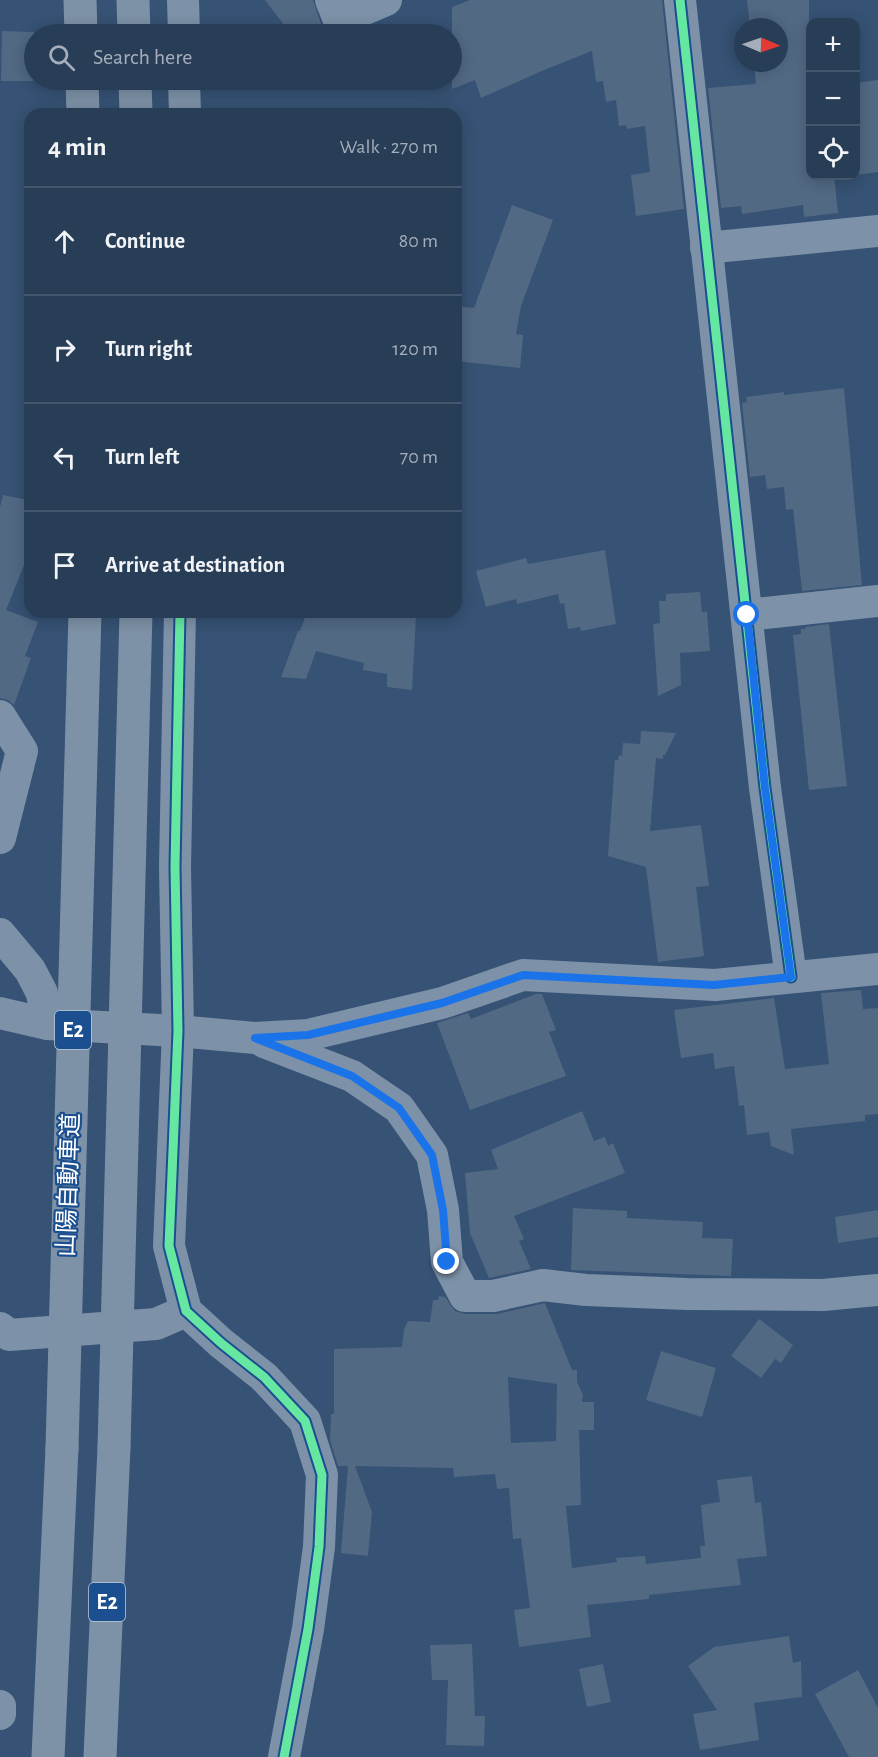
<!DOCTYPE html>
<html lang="en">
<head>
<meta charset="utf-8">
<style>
  :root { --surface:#283e57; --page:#30455d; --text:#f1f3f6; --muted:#a5aeba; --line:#44576d }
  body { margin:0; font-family:"Alegreya Sans","Noto Sans JP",sans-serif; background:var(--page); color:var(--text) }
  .controls { position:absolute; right:18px; top:18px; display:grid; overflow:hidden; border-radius:12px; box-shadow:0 3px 15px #0003 }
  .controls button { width:54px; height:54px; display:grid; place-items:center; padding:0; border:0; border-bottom:2px solid var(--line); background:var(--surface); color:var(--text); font:30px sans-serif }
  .compass { position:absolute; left:734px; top:18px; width:54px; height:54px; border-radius:50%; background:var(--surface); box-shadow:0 3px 15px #0003; rotate:92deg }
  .stop { position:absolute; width:18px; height:18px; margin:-14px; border:4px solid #1a73e8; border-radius:50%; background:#fff }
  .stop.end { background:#1a73e8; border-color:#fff; box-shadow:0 2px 6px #0008 }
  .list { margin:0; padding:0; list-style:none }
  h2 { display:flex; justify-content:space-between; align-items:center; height:78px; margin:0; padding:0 24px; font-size:26px }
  h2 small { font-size:20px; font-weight:400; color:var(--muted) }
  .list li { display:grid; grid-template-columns:39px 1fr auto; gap:18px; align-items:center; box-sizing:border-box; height:108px; padding:0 24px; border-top:2px solid var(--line) }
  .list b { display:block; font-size:22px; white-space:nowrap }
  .list em { font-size:20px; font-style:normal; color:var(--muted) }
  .icon { flex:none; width:33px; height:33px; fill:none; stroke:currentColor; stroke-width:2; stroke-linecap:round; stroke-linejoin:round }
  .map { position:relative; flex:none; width:878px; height:1757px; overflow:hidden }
  .search { position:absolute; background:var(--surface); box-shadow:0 3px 15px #0003; left:24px; top:24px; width:438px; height:66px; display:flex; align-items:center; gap:15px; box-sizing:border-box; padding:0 21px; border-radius:33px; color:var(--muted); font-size:22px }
  .panel { position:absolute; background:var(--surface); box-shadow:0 3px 15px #0003; left:24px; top:108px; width:438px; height:510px; border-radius:18px }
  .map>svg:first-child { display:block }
</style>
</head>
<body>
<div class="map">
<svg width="878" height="1757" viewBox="0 0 878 1757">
  <rect width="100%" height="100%" fill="#365274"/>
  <g fill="#526984" fill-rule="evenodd">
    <path d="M265 0H313L322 27 328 34H291Z"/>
    <path d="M470 0H662L684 209 636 216 631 175 650 172 645 126 627 129 626 125 619 126 616 100 606 102 603 81 596 82 592 51 544 70 481 98 475 80 452 89V7Z"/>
    <path d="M747 0H809L810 176H834L838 213 804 217 803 205 742 214 741 206 721 208 708 88 756 84 754 63H779V27H750Z"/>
    <path d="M2 31 34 32V81H1Z"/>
    <path d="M878 80V172L855 175V83Z"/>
    <path d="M512 205 553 220 521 306 516 334 523 335 520 368 456 361V306L474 308Z"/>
    <path d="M844 388 862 585 802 591 793 509 786 510 784 487 767 489 765 475 750 477 742 403 747 402 746 397 784 392V395Z"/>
    <path d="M3 495 28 500 24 518 30 520V550L6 610 38 622 25 656 31 658 14 705 8 700 0 698V507Z"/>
    <path d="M605 550 616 624 581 631 580 627 568 629 564 603 560 604 558 594 517 604 516 599 486 607 476 571 526 558 528 564Z"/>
    <path d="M700 592 702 612H707L710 651 680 653 681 685 658 696 653 624 660 623 659 601H666V594Z"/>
    <path d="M307 612H388L416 616 412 690 387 687V674L363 670 364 663 316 651 306 679 281 677 298 631H300Z"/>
    <path d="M829 624 847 786 809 790 793 635 801 634V629H806L805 627Z"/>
    <path d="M641 731 676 733 665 755H663V759L656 758 650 831 701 825 709 886 696 887 704 956 658 962 646 867 608 856 615 760H618L619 755 622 756 623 743 640 744Z"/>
    <path d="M861 990 863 1009 878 1008V1114L865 1115V1121L791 1129 794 1155 771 1146 769 1132 747 1135 744 1105 739 1106 734 1066 715 1069 713 1053 681 1058 674 1010 774 998 785 1069 829 1064 821 993Z"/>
    <path d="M536 994H542L556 1030 549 1032 566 1076 470 1110 437 1023 468 1013 471 1019Z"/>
    <path d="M582 1111 594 1141 605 1137 608 1146 613 1143 625 1173 514 1216 524 1239 519 1241 531 1269 489 1278 470 1233 465 1173 498 1169 491 1150Z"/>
    <path d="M573 1208 627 1211V1218L703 1222 702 1238 733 1239 731 1276 571 1270Z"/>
    <path d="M878 1210V1237L838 1243 835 1217Z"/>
    <path d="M439 1296 445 1297 455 1311 465 1314H497L545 1303 572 1370H577V1382L583 1395 582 1402H594V1430H579L581 1505 566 1506 572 1568 617 1562 616 1558 645 1556 646 1564 701 1558 700 1546H705L701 1505 720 1502 717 1480 752 1476 755 1503 761 1502 767 1556 737 1559 741 1585 649 1595V1599L587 1605 591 1637 519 1647 514 1610 530 1608 521 1538 513 1539 509 1488 497 1489 495 1474 454 1477 453 1468 355 1466 372 1512 368 1556 341 1553 348 1466H338L330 1440 331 1414H334V1349L402 1347 404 1329 408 1321 430 1322 433 1300H438ZM508 1377 557 1384 556 1441 511 1443Z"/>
    <path d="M759 1319 793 1345 781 1363 775 1359 761 1378 731 1356Z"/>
    <path d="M661 1351 716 1368 702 1417 646 1400Z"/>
    <path d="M789 1636 793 1663 801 1661 802 1697 754 1703 759 1740 700 1750 693 1714 717 1710 688 1666 714 1647Z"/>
    <path d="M472 1644 475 1716H485L484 1746 446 1745 448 1680H432L430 1645Z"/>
    <path d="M603 1664 611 1702 587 1707 579 1669Z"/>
    <path d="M858 1670 878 1708V1757H849L815 1694Z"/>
  </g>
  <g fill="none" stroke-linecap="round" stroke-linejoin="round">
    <g stroke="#7d92a8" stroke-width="32">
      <path d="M183 0 184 34"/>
      <path d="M331 0 339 20 386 0"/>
      <path d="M680 0 765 788 791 977"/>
      <path d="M184 80 185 114"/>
      <path d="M706 248 878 231"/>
      <path d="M180 612 175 867 178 1031 169 1246 186 1311 221 1343 264 1377 305 1421 322 1475 319 1547 308 1629 284 1757"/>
      <path d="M747 615 878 601"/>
      <path d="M0 716 22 751 0 838"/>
      <path d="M0 934 30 970 42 993 47 1024"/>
      <path d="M0 1013 47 1024 178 1031 255 1038 308 1035 442 1003 523 975 715 985 878 969"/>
      <path d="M264 1042 352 1076 399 1108 432 1155 443 1210 447 1262 465 1296H493L543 1285 586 1290 687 1294 823 1295 878 1290"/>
      <path d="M0 1328 9 1335 156 1324 186 1311"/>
      <path d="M0 1706V1714"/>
    </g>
    <g stroke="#7e92a7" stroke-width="33">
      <path d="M80 0 81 34"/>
      <path d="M133 0 134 34"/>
      <path d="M82 80 83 114"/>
      <path d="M135 80 136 114"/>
      <path d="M48 1757 62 1448"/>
      <path d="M100 1757 114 1447"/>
    </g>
    <g stroke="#7e92a7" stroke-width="33">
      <path d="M114 1447 136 612"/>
      <path d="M62 1448 85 612"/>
    </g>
    <defs>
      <g id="cycleway">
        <path d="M680 0 765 788 791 977"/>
        <path d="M180 612 175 867 178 1031 169 1246 186 1311 221 1343 264 1377 305 1421 322 1475 319 1547 308 1629 284 1757"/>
      </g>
    </defs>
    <use href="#cycleway" stroke="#1b4f8f" stroke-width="13"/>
    <use href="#cycleway" stroke="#66e7a1" stroke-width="9"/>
  </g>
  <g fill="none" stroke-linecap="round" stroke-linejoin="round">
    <path stroke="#1a73e8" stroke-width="8" d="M447 1262 443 1210 432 1155 399 1108 352 1076 255 1038 308 1035 442 1003 523 975 714 985 791 977 765 788 747 615"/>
  </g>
  <g text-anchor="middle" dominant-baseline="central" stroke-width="4.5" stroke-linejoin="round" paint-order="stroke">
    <g fill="#1b4f8f" stroke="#bbcadd" stroke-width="1.5">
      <rect x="55" y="1011" width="36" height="38" rx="4.5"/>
      <rect x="89" y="1583" width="36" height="38" rx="4.5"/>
    </g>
    <g font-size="22" font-weight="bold" fill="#fff">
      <text x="73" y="1030">E2</text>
      <text x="107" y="1602">E2</text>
    </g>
    <g font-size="24" fill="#fff" stroke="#1b4f8f">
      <text transform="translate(69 1185) rotate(-88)">山陽自動車道</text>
    </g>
  </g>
</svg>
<div class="controls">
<button>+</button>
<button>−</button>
<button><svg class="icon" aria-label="locate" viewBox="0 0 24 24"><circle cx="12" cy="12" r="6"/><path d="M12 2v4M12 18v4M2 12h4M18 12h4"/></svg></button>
</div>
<svg class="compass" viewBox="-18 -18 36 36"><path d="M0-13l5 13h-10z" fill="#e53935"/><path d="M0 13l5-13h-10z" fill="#a5aeba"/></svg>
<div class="stop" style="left:747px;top:615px"></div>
<div class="stop end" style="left:447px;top:1262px"></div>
<div class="search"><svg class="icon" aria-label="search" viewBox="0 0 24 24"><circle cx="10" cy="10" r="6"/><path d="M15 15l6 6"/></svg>Search here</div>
<section class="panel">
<h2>4 min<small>Walk · 270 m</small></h2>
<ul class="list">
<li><svg class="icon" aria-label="ahead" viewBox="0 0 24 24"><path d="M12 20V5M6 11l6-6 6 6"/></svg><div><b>Continue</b></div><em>80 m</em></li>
<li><svg class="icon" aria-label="right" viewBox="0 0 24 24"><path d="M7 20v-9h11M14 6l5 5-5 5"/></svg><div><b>Turn right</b></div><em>120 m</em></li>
<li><svg class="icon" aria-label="left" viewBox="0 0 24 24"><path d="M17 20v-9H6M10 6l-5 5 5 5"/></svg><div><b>Turn left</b></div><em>70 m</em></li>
<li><svg class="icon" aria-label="arrive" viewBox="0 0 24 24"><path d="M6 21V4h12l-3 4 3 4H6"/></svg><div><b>Arrive at destination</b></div></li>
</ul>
</section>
</div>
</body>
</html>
